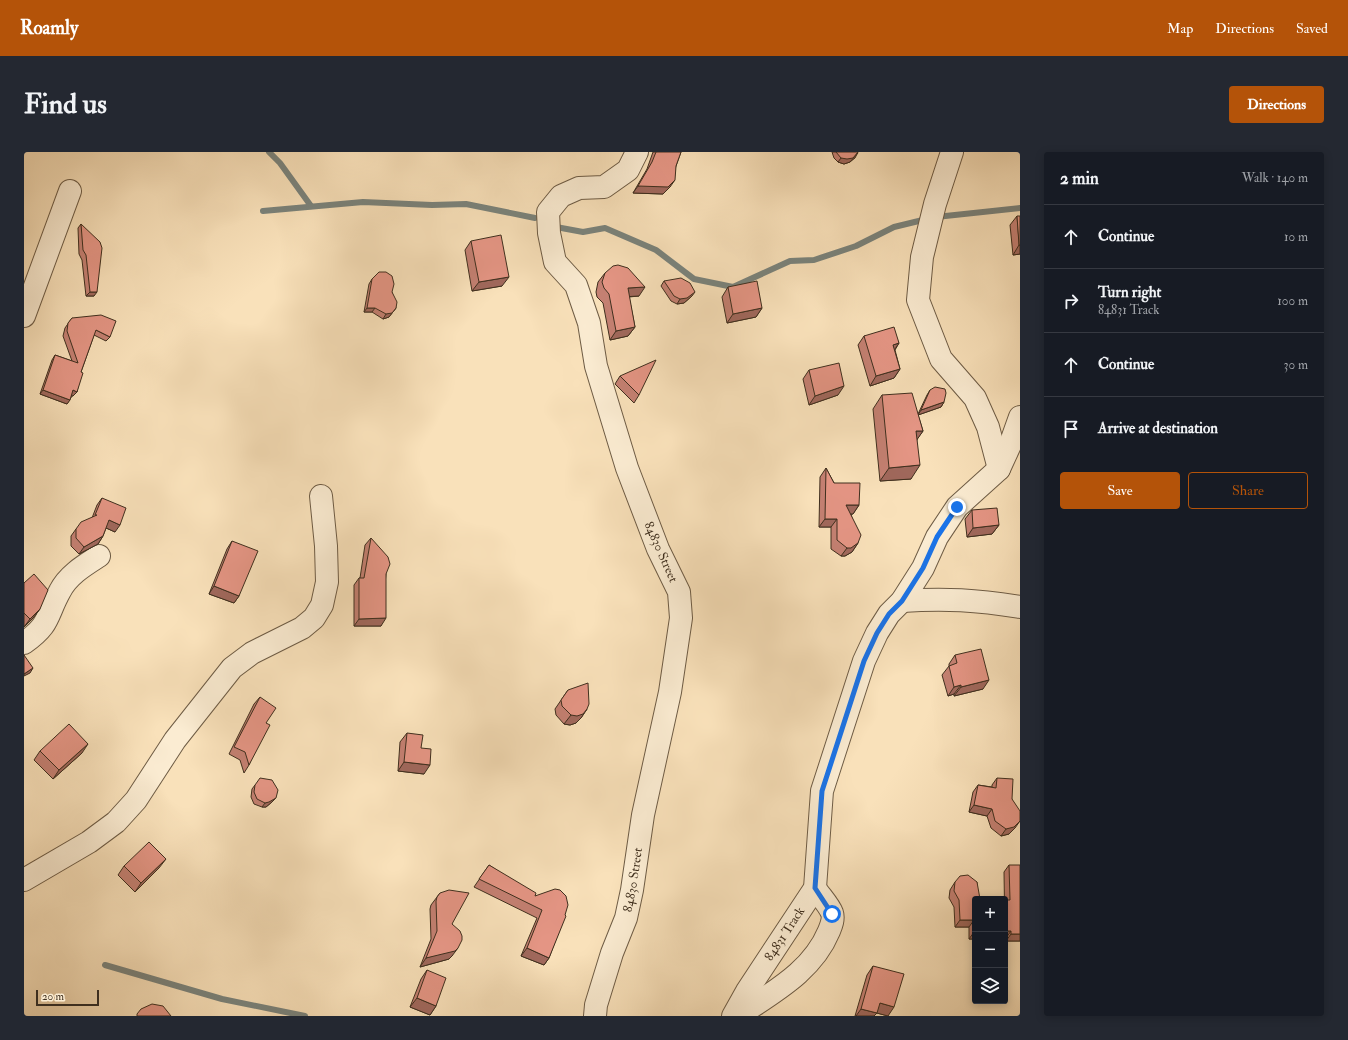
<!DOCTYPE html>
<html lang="en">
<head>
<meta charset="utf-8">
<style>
  :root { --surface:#171b24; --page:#242831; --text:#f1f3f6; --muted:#9ea1a6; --line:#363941; --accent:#b45309 }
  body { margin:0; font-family:"IM FELL Double Pica",serif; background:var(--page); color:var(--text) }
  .controls { position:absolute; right:12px; bottom:12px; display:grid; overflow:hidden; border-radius:4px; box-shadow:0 2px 10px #0003 }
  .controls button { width:36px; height:36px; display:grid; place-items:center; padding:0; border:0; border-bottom:1px solid var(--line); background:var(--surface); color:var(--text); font:20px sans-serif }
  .scale { position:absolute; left:12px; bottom:10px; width:63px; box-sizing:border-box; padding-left:4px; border:2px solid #3f2f1e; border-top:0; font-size:11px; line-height:14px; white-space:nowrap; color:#3f2f1e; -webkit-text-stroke:3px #fbecd2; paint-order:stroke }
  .stop { position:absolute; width:12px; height:12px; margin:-9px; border:3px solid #1a73e8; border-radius:50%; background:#fff }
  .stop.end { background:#1a73e8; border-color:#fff; box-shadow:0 1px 4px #0008 }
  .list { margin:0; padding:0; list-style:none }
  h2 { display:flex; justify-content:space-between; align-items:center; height:52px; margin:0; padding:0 16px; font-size:17px }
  h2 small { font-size:13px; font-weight:400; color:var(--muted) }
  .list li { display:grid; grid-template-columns:26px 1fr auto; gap:12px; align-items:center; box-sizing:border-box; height:64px; padding:0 16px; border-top:1px solid var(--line) }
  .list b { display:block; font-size:15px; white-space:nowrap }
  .list p { margin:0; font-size:13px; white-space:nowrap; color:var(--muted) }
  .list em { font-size:13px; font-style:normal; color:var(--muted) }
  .actions { display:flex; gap:8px; padding:12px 16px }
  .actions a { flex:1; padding:9px 0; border:1px solid var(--accent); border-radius:4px; text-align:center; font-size:14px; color:var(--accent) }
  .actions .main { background:var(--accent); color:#fff }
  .icon { flex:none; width:22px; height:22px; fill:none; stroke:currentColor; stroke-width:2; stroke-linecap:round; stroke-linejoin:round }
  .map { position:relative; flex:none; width:996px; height:864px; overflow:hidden; border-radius:4px }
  header { display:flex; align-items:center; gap:24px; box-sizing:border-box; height:56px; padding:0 20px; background:var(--accent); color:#fff }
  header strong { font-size:19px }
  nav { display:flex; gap:22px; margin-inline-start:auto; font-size:14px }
  .intro { display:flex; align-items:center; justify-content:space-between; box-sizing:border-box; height:96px; padding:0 24px }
  h1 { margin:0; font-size:28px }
  .button { padding:10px 18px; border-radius:4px; background:var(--accent); color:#fff; font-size:14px; font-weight:700 }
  main { display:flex; gap:24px; padding:0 24px }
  aside { flex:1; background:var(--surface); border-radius:4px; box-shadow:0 2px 10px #0003 }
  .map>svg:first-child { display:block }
</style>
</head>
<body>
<header>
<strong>Roamly</strong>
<nav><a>Map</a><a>Directions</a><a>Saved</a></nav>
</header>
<div class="intro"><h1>Find us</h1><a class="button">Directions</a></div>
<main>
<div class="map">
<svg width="996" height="864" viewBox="0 0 996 864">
  <rect width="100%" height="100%" fill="#f9e1ba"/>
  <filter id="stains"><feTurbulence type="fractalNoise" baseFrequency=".005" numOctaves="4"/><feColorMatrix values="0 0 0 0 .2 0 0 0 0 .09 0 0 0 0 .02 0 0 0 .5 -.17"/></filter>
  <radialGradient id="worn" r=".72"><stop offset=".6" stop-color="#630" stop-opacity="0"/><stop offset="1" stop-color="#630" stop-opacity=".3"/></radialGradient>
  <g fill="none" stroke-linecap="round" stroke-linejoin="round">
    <g stroke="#7a837c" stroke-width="6">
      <path d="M245 0 256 11 287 54"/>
      <path d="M239 59 339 50 408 53 442 52 511 66"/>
      <path d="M912 65 996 56"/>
      <path d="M532 75 559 80 581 76 632 98 670 127 709 135 766 109 790 108 832 94 870 75 903 67"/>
      <path d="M81 813 198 847 281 864"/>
    </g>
    <defs>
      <g id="street">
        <path d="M928 0 911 52 898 105 894 148 917 207 951 246 964 275 975 317"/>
        <path d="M0 164 46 39"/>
        <path d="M878 449C921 446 953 448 996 455"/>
        <path d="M0 491C27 472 22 464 36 439 44 423 61 413 75 404"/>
        <path d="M0 728 65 690 92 670 112 648 151 588 208 516 228 501 278 476 290 466 298 453 303 430 302 394 297 344"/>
        <path id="s1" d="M571 864 572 853 588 801 602 766 608 738 619 663 646 540 657 466 655 440 634 397 603 316 572 214 565 171 552 133 531 110 525 81 524 60 537 44 555 36 580 35 604 18 613 0"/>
        <path id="s2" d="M709 864 723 839 791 736 798 639 840 509 853 481 865 462 878 449 899 416 913 385 933 355 975 317 986 293 996 265"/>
        <path d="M714 864C749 840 788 820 805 779 807 774 810 767 808 761 805 753 796 744 791 736"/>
      </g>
    </defs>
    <use href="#street" stroke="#6e5c45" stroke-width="24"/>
    <use href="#street" stroke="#fbecd2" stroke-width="22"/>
  </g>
  <g fill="#c48072" stroke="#3f2f1e">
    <path d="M629 0H657L652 14 646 35 639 42 609 41 623 17Z"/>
    <path d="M808 0H834L831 6 826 10 820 12 814 10 810 6Z"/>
    <path d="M993 64 996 102 989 103 986 73Z"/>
    <path d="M57 72 70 144H62L58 108 55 102 54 76Z"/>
    <path d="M447 89 478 134 448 139 441 98Z"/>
    <path d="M581 121 615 144 605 145 611 175 604 184 586 188 579 151 573 145 572 140 574 130Z"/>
    <path d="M348 127 368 140 372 156 365 165 359 167 348 160H340L345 132Z"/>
    <path d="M640 129 668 144 660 151 653 152 647 149 637 134Z"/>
    <path d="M704 135 738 156 732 165 703 171 698 145Z"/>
    <path d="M48 166 86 185 82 189 70 183 57 220 53 240 49 244H48L43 252 16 242 28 208 31 203 48 209 39 184 41 176Z"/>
    <path d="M840 184 875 191 871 198 876 217 870 226 846 234 834 193Z"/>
    <path d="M785 218 814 243 785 253 779 227Z"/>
    <path d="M596 224 615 243 610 251 591 232Z"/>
    <path d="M906 238 920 250 917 255 894 263 899 279 893 287 887 327 856 329 849 257 858 243 894 262 903 243Z"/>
    <path d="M802 316 810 331 835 353 829 362H827L834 391 828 400 821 404H817L807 397V375H795L796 325Z"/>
    <path d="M78 346 91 380 82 376 79 384 74 392 55 402 47 394V384L52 377 68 366 73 353Z"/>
    <path d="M948 358 975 373 968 382 943 385 941 367Z"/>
    <path d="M347 386 362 422 357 474H330V433L335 426H336L341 393Z"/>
    <path d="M208 389 215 444 210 451 185 442 203 397Z"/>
    <path d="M0 431 16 457 9 466 0 475Z"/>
    <path d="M931 503 959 537 930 544V542L924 544 918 523 925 514V512Z"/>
    <path d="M544 538 563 557 557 566 552 571 546 573 540 572 532 563 531 557Z"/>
    <path d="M236 545 242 571 225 613 220 621 216 608 205 602 230 552Z"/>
    <path d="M383 581 397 596 400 622 374 619 376 590Z"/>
    <path d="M16 599 58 601 29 627 10 608Z"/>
    <path d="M973 626 988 647 991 676 985 682 977 684 967 676 963 664 945 660 949 640 954 633 968 635V633Z"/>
    <path d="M231 633 252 646 248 650 242 655H238L230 652 227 645 228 637Z"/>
    <path d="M465 713 511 744 541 763 525 806 520 813 497 804 513 766 450 735Z"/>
    <path d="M985 713 996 789H982V786H981L980 720Z"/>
    <path d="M100 714 135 716 111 740 94 723Z"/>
    <path d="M931 730H953L951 787H945V775H931L930 755 925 746 926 738Z"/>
    <path d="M416 741 428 772V804L425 807 396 815 407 787 406 757 407 753Z"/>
    <path d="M849 814 864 864 853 861 850 864H831L843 823Z"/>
    <path d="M403 818 412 854 406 863 386 855 397 827Z"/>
  </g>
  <g fill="#a0685c" stroke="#3f2f1e">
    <path d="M834 1 826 10 820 12 814 10 817 6Z"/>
    <path d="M651 28 646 35 639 42 609 41 614 34Z"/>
    <path d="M995 93H996V102L989 103Z"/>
    <path d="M485 125 478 134 448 139 455 130Z"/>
    <path d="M621 135 615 144 597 145 604 136Z"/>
    <path d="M66 140H73L70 144H62Z"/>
    <path d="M671 140 668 144 660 151 653 152 656 147Z"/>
    <path d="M343 156H351L348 160H340Z"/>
    <path d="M372 156 365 165 359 167 362 162Z"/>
    <path d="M738 156 732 165 703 171 709 162Z"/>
    <path d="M611 175 604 184 586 188 592 179Z"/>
    <path d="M875 191 869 200V193Z"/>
    <path d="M876 217 870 226 846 234 852 224Z"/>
    <path d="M820 234 814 243 785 253 791 244Z"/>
    <path d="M19 238 46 248 43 252 16 242Z"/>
    <path d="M49 238 53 240 49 244 46 243Z"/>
    <path d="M920 250 917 255 894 263 897 258Z"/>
    <path d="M892 279H899L890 292Z"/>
    <path d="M896 313 887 327 856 329 865 316Z"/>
    <path d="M822 353H835L829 362H816Z"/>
    <path d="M801 367H813L807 375H795Z"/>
    <path d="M85 368 96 373 91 380 80 375Z"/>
    <path d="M975 373 968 382 943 385 949 376Z"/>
    <path d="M79 384 74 392 55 402 60 395Z"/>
    <path d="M834 391 828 400 821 404H817L823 396Z"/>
    <path d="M190 434 215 444 210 451 185 442Z"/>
    <path d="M16 457 9 466 0 475 6 467Z"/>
    <path d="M362 466 357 474H330L335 467Z"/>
    <path d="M9 516 6 521 0 524V522Z"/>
    <path d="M965 528 959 537 930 544 937 535Z"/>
    <path d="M937 533 930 542 924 544 930 535Z"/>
    <path d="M563 557 557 566 552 571 546 573 540 572 547 563Z"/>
    <path d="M64 592 58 601 29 627 35 618Z"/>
    <path d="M380 610 406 613 400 622 374 619Z"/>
    <path d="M252 646 248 650 242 655H238L241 651Z"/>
    <path d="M950 653 968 657 963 664 945 660Z"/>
    <path d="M996 669 991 676 985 682 977 684 982 677Z"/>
    <path d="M142 707 135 716 111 740 117 731Z"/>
    <path d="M936 768H950L945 775H931Z"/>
    <path d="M981 779H987L982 786H981Z"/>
    <path d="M950 780H951V787H945Z"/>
    <path d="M987 782H996V789H982Z"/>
    <path d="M434 796 428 804 425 807 396 815 402 806Z"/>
    <path d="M503 796 525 806 520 813 497 804Z"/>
    <path d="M393 846 412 854 406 863 386 855Z"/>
    <path d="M856 851 870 855 864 864 849 860Z"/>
    <path d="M837 857 853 861 850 864H832Z"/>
  </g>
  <g fill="#e49584" stroke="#3f2f1e">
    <path d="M632 0H657L652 14 651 28 644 35 614 34 628 10Z"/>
    <path d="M812 0H834L829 6 823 7 817 6Z"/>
    <path d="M993 64H996V93H995Z"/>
    <path d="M57 72 76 90 78 96 73 140H66L62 103 59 98Z"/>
    <path d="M477 83 485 125 455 130 447 89Z"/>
    <path d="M594 113 604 116 621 135 604 136 611 175 592 179 585 142 580 136 578 130 581 121 589 114Z"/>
    <path d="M355 120H362L368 124 370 132 368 140 373 150 372 156 368 161 362 162 351 156H343L348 127Z"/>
    <path d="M657 126 666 131 671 140 663 146 656 147 650 144 640 129Z"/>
    <path d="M733 129 738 156 709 162 704 135Z"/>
    <path d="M77 163 92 169 86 185 72 178 57 220 59 221 53 240 49 238 46 248 19 238 31 203 54 211 43 179 44 171 48 166Z"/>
    <path d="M870 175 875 191 869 193 876 217 852 224 840 184Z"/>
    <path d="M632 208 615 243 596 224Z"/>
    <path d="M815 211 820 234 791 244 785 218Z"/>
    <path d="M911 235 921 237 922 241 920 250 897 258 906 238Z"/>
    <path d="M888 241 899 279H892L896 313 865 316 858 243Z"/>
    <path d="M802 316 810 331H836L835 353H822L837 383 834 391 827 396H823L813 388V367H801Z"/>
    <path d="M78 346 102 356 96 373 85 368 79 384 60 395 52 386V377L57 370 73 363H71Z"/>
    <path d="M973 356 975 373 949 376 948 358Z"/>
    <path d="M347 386 364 405 366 412 362 422V466L335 467V426H340Z"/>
    <path d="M208 389 234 399 215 444 190 434Z"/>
    <path d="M10 422 24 438 16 457 6 467 0 461V431Z"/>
    <path d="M957 497 965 528 937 535V533L930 535 925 514 933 511 931 503Z"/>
    <path d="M0 503 9 516 0 522Z"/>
    <path d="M564 531 565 552 563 557 559 562 553 564 547 563 538 554 537 548 544 538Z"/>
    <path d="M236 545 252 556 242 571 246 573 225 613 221 600 210 595Z"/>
    <path d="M45 572 64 592 35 618 16 599Z"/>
    <path d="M383 581 399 583 397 596 407 597 406 613 380 610Z"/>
    <path d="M236 626 248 628 254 638 252 646 245 650 241 651 233 647 230 640 231 633Z"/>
    <path d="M973 626 989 627 988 647 996 659V669L990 675 982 677 971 669 968 657 950 653 954 633 972 636Z"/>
    <path d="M125 690 142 707 117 731 100 714Z"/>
    <path d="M465 713 512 741 511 744 531 737 536 738 542 744 544 753 541 763 542 764 525 806 503 796 518 758 455 727Z"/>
    <path d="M985 713H996V782H987V779H981V748H986Z"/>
    <path d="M944 723 953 730 956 747H951V780H950V768H936L935 748 930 739 931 730 936 724Z"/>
    <path d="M425 738 445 741 428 772 436 779 438 784V788L434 796 431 799 402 806 413 779 412 749 413 745 416 741Z"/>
    <path d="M849 814 880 822 870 855 856 851 853 861 837 857Z"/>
    <path d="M403 818 422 826 412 854 393 846Z"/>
    <path d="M128 852 139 854 147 864H113V862L117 857Z"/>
  </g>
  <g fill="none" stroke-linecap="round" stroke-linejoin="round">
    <path stroke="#1a73e8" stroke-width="5" d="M808 762 791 736 798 639 840 509 853 481 865 462 878 449 899 416 913 385 933 355"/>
  </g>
  <g text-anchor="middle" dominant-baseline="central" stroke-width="3" stroke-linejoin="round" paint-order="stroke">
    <g font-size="13" fill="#3f2f1e" stroke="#fbecd2">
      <text transform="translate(637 400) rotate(66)">84830 Street</text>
      <text stroke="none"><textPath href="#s1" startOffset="142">84830 Street</textPath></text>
      <text stroke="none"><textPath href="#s2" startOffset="97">84831 Track</textPath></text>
    </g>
  </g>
  <rect width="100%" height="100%" filter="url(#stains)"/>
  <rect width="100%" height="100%" fill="url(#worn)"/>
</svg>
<div class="controls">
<button>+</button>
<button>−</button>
<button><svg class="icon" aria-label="layers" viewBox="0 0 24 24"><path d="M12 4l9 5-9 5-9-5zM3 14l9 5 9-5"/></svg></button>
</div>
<div class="scale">20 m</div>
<div class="stop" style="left:808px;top:762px"></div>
<div class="stop end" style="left:933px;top:355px"></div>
</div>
<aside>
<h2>2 min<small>Walk · 140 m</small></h2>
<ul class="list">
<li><svg class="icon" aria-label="ahead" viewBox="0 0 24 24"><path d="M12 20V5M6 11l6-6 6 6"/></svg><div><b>Continue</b></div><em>10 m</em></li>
<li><svg class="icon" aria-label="right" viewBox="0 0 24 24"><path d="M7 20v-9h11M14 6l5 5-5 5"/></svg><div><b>Turn right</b><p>84831 Track</p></div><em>100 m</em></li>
<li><svg class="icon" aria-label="ahead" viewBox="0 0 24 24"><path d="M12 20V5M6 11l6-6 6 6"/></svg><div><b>Continue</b></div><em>30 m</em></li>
<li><svg class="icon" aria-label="arrive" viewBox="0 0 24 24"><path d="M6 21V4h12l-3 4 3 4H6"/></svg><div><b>Arrive at destination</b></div></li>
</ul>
<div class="actions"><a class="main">Save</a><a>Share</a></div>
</aside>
</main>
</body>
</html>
